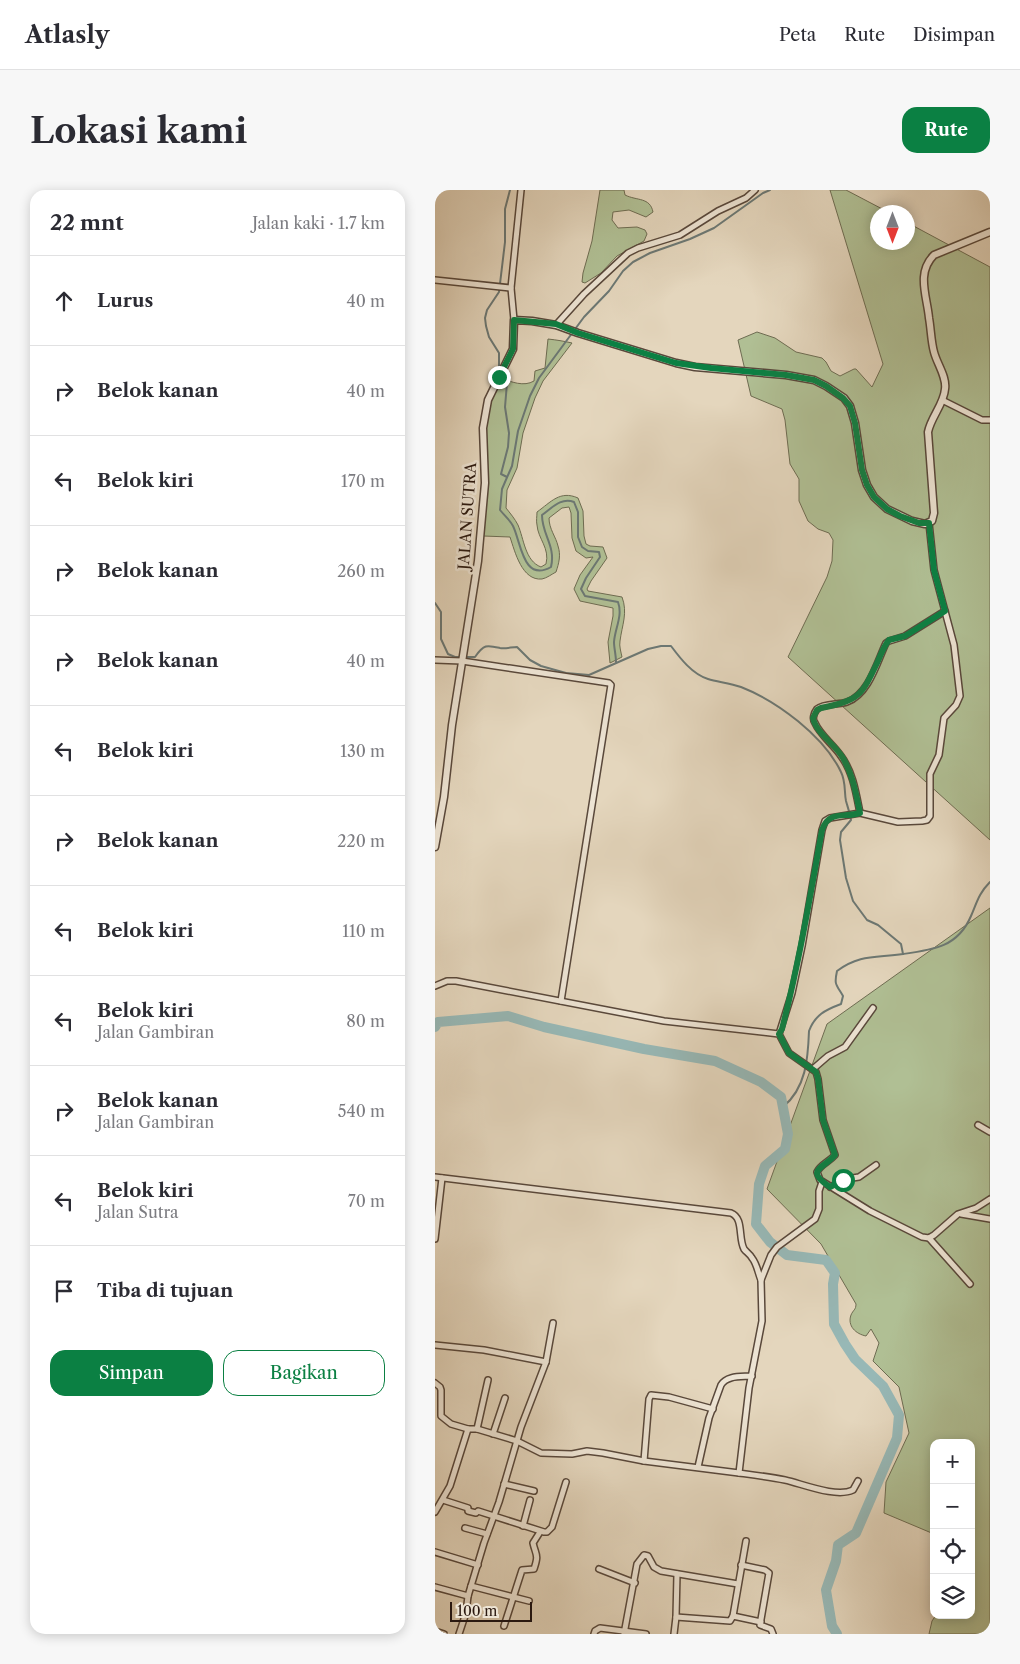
<!DOCTYPE html>
<html lang="id">
<head>
<meta charset="utf-8">
<style>
  :root { --surface:#fff; --page:#f7f7f7; --text:#2b2b33; --muted:#7c7c81; --line:#e1e1e2; --accent:#0b8043 }
  body { margin:0; font-family:"Libre Caslon Text",serif; background:var(--page); color:var(--text) }
  .controls { position:absolute; right:15px; bottom:15px; display:grid; overflow:hidden; border-radius:10px; box-shadow:0 2px 12px #0003 }
  .controls button { width:45px; height:45px; display:grid; place-items:center; padding:0; border:0; border-bottom:1px solid var(--line); background:var(--surface); color:var(--text); font:25px sans-serif }
  .compass { position:absolute; left:435px; top:15px; width:45px; height:45px; border-radius:50%; background:var(--surface); box-shadow:0 2px 12px #0003; rotate:180deg }
  .scale { position:absolute; left:15px; bottom:12px; width:82px; box-sizing:border-box; padding-left:5px; border:2px solid #2b1910; border-top:0; font-size:14px; line-height:18px; white-space:nowrap; color:#2b1910; -webkit-text-stroke:4px #ede4d4; paint-order:stroke }
  .stop { position:absolute; width:15px; height:15px; margin:-11px; border:4px solid #0b8043; border-radius:50%; background:#fff }
  .stop.end { background:#0b8043; border-color:#fff; box-shadow:0 1px 5px #0008 }
  .list { margin:0; padding:0; list-style:none }
  h2 { display:flex; justify-content:space-between; align-items:center; height:65px; margin:0; padding:0 20px; font-size:21px }
  h2 small { font-size:16px; font-weight:400; color:var(--muted) }
  .list li { display:grid; grid-template-columns:32px 1fr auto; gap:15px; align-items:center; box-sizing:border-box; height:90px; padding:0 20px; border-top:1px solid var(--line) }
  .list b { display:block; font-size:19px; white-space:nowrap }
  .list p { margin:0; font-size:16px; white-space:nowrap; color:var(--muted) }
  .list em { font-size:16px; font-style:normal; color:var(--muted) }
  .actions { display:flex; gap:10px; padding:15px 20px }
  .actions a { flex:1; padding:11px 0; border:1px solid var(--accent); border-radius:15px; text-align:center; font-size:18px; color:var(--accent) }
  .actions .main { background:var(--accent); color:#fff }
  .icon { flex:none; width:28px; height:28px; fill:none; stroke:currentColor; stroke-width:2; stroke-linecap:round; stroke-linejoin:round }
  .map { position:relative; flex:none; width:555px; height:1444px; overflow:hidden; border-radius:15px }
  header { display:flex; align-items:center; gap:30px; box-sizing:border-box; height:70px; padding:0 25px; background:var(--surface); border-bottom:1px solid var(--line) }
  header strong { font-size:24px }
  nav { display:flex; gap:28px; margin-inline-start:auto; font-size:18px }
  .intro { display:flex; align-items:center; justify-content:space-between; box-sizing:border-box; height:120px; padding:0 30px }
  h1 { margin:0; font-size:35px }
  .button { padding:12px 22px; border-radius:15px; background:var(--accent); color:#fff; font-size:18px; font-weight:700 }
  main { display:flex; gap:30px; padding:0 30px }
  aside { flex:1; background:var(--surface); border-radius:15px; box-shadow:0 2px 12px #0003 }
  .map>svg:first-child { display:block }
</style>
</head>
<body>
<header>
<strong>Atlasly</strong>
<nav><a>Peta</a><a>Rute</a><a>Disimpan</a></nav>
</header>
<div class="intro"><h1>Lokasi kami</h1><a class="button">Rute</a></div>
<main>
<aside>
<h2>22 mnt<small>Jalan kaki · 1.7 km</small></h2>
<ul class="list">
<li><svg class="icon" aria-label="ahead" viewBox="0 0 24 24"><path d="M12 20V5M6 11l6-6 6 6"/></svg><div><b>Lurus</b></div><em>40 m</em></li>
<li><svg class="icon" aria-label="right" viewBox="0 0 24 24"><path d="M7 20v-9h11M14 6l5 5-5 5"/></svg><div><b>Belok kanan</b></div><em>40 m</em></li>
<li><svg class="icon" aria-label="left" viewBox="0 0 24 24"><path d="M17 20v-9H6M10 6l-5 5 5 5"/></svg><div><b>Belok kiri</b></div><em>170 m</em></li>
<li><svg class="icon" aria-label="right" viewBox="0 0 24 24"><path d="M7 20v-9h11M14 6l5 5-5 5"/></svg><div><b>Belok kanan</b></div><em>260 m</em></li>
<li><svg class="icon" aria-label="right" viewBox="0 0 24 24"><path d="M7 20v-9h11M14 6l5 5-5 5"/></svg><div><b>Belok kanan</b></div><em>40 m</em></li>
<li><svg class="icon" aria-label="left" viewBox="0 0 24 24"><path d="M17 20v-9H6M10 6l-5 5 5 5"/></svg><div><b>Belok kiri</b></div><em>130 m</em></li>
<li><svg class="icon" aria-label="right" viewBox="0 0 24 24"><path d="M7 20v-9h11M14 6l5 5-5 5"/></svg><div><b>Belok kanan</b></div><em>220 m</em></li>
<li><svg class="icon" aria-label="left" viewBox="0 0 24 24"><path d="M17 20v-9H6M10 6l-5 5 5 5"/></svg><div><b>Belok kiri</b></div><em>110 m</em></li>
<li><svg class="icon" aria-label="left" viewBox="0 0 24 24"><path d="M17 20v-9H6M10 6l-5 5 5 5"/></svg><div><b>Belok kiri</b><p>Jalan Gambiran</p></div><em>80 m</em></li>
<li><svg class="icon" aria-label="right" viewBox="0 0 24 24"><path d="M7 20v-9h11M14 6l5 5-5 5"/></svg><div><b>Belok kanan</b><p>Jalan Gambiran</p></div><em>540 m</em></li>
<li><svg class="icon" aria-label="left" viewBox="0 0 24 24"><path d="M17 20v-9H6M10 6l-5 5 5 5"/></svg><div><b>Belok kiri</b><p>Jalan Sutra</p></div><em>70 m</em></li>
<li><svg class="icon" aria-label="arrive" viewBox="0 0 24 24"><path d="M6 21V4h12l-3 4 3 4H6"/></svg><div><b>Tiba di tujuan</b></div></li>
</ul>
<div class="actions"><a class="main">Simpan</a><a>Bagikan</a></div>
</aside>
<div class="map">
<svg width="555" height="1444" viewBox="0 0 555 1444">
  <rect width="100%" height="100%" fill="#e4d6bd"/>
  <filter id="stains"><feTurbulence type="fractalNoise" baseFrequency=".004" numOctaves="4"/><feColorMatrix values="0 0 0 0 .2 0 0 0 0 .09 0 0 0 0 .02 0 0 0 .5 -.17"/></filter>
  <radialGradient id="worn" r=".72"><stop offset=".6" stop-color="#630" stop-opacity="0"/><stop offset="1" stop-color="#630" stop-opacity=".3"/></radialGradient>
  <g fill="#b0bf94" stroke="#6e6c52">
    <path d="M165 0H189L190 5C202 11 215 7 218 22L211 27 194 20 178 22 177 30 183 38 202 37 210 40 212 44 209 51 182 66 166 83 150 93 147 92 148 83 157 51Z"/>
    <path d="M395 0H411L453 22H442V52H472L473 33 555 77V650L353 467 392 387 397 371 398 350 394 343 383 339 373 331 364 311V289L355 274 350 230 347 219 316 206 303 150 322 142 340 148 361 162 387 168 391 172 396 181 405 186 419 179H421L437 197 448 174Z"/>
    <path d="M113 149C122 150 128 151 137 153L108 191 100 208 88 243 82 278 72 300 71 318C75 323 80 329 83 335 89 349 90 371 106 377L111 374C115 358 103 349 102 335 101 331 102 326 102 322 116 312 125 300 143 308L148 321 149 346 151 354 155 356 168 357 172 368 156 391 152 399 153 401 187 407C193 423 187 435 185 451 184 456 186 462 187 467L175 473 173 452 178 426V418L145 411 139 399 145 385 158 367 151 368 141 361 137 348 136 323 134 317 127 318 114 328C114 339 121 347 123 356 126 365 124 373 121 382 117 384 112 388 107 389 87 391 80 362 75 347L48 346 50 246 56 210 66 188C76 192 89 197 99 191L100 181 110 178Z"/>
    <path d="M555 718V1444H494L497 1431 501 1425H536V1253H499V1344L449 1323 451 1292 474 1243 464 1197 438 1171 444 1153 436 1139 431 1146C421 1144 412 1136 416 1125 418 1120 421 1120 421 1114L386 1054 332 999 392 834Z"/>
  </g>
  <g fill="none" stroke-linecap="round" stroke-linejoin="round">
    <g stroke="#6c7874" stroke-width="2">
      <path d="M66 181 64 179V163L54 147 51 136 50 128 52 120 64 102 70 52V19L75 0"/>
      <path d="M68 185 72 193 70 217 74 243 73 257 66 284 72 287"/>
      <path d="M0 413 6 422V449L13 464 20 467H40C49 454 52 455 65 458 70 459 77 457 82 457L95 470 106 476 131 483 154 485 213 459 226 456H236C245 468 257 484 273 489 283 492 295 493 306 497 342 511 389 546 406 582 411 592 409 601 411 611 413 618 415 624 416 630L406 642 405 650 411 688 418 711 432 730 443 735 466 754 468 764C441 768 425 764 402 781 399 795 401 794 408 806L406 814C390 820 380 825 374 841 373 869 371 898 348 917"/>
      <path d="M181 472C181 465 179 458 179 452 180 438 188 426 183 412L150 406 146 399 151 388 165 367 164 362 153 361 147 357 143 347V322L139 312C126 307 117 318 107 325 107 345 121 356 116 377 88 393 86 352 78 336 75 330 69 325 65 320L67 299 77 276 83 241 95 206 104 188 149 127 174 101 188 81 198 72 215 63 255 49 279 38 328 3 335 0"/>
      <path d="M468 764C498 760 523 757 536 726 542 712 544 703 555 692"/>
    </g>
    <path stroke="#97b8b6" stroke-width="10" d="M0 837 3 832 73 826 109 837 209 859 280 871 326 892 346 907 353 944 350 959 330 976 324 994 321 1034 335 1052 352 1065 391 1070 400 1083 398 1094 399 1134 410 1154 420 1169 448 1196 464 1225 462 1248 421 1343 403 1355 401 1371 391 1400 397 1436 402 1444"/>
    <defs>
      <g id="minor">
        <path d="M0 90 76 98"/>
        <path d="M79 130 76 98 86 0"/>
        <path d="M121 135 149 104 193 63 203 58 245 45 283 21 311 8 320 0"/>
        <path d="M507 210 547 230H555"/>
        <path d="M0 470 27 471 174 493 176 495 126 811"/>
        <path d="M425 623C421 603 418 582 406 566 399 555 385 545 380 533 377 529 379 523 382 519 389 513 404 515 412 512 434 504 442 472 451 453L454 451 470 446 510 421"/>
        <path d="M0 796 12 791H21L229 831 344 844 354 863 381 882 383 889 388 930 400 965C394 972 386 974 382 982L385 990 435 1021 487 1047 494 1048 499 1045 523 1024 541 1018 555 1009"/>
        <path d="M344 844 357 803 367 756 387 640 390 631 395 628 425 623 463 632 487 631 492 630 495 626V584L504 565 509 528 521 515 525 506 519 455 499 380 494 333"/>
        <path d="M378 879 393 866 410 857 438 818"/>
        <path d="M543 935 555 942"/>
        <path d="M0 987 296 1023C309 1028 303 1048 309 1059 311 1062 315 1064 317 1068 322 1074 323 1083 326 1090"/>
        <path d="M387 992 384 1001V1019L380 1029 342 1057 336 1065 326 1090 327 1131 314 1198 304 1283C319 1285 335 1287 350 1290 368 1294 401 1308 418 1300L423 1291"/>
        <path d="M395 997 411 989 424 987 441 975"/>
        <path d="M526 1024 555 1029"/>
        <path d="M494 1048 535 1094"/>
        <path d="M0 1049 7 988"/>
        <path d="M0 1155 49 1160 111 1172 86 1237 64 1312 49 1353 33 1406 31 1423 24 1444"/>
        <path d="M111 1172 118 1133"/>
        <path d="M0 1193 5 1197 6 1200V1226L16 1234 33 1239H42L82 1251 106 1263 137 1264 152 1261 168 1263 209 1271 304 1283"/>
        <path d="M42 1239 53 1190"/>
        <path d="M58 1244 70 1208"/>
        <path d="M209 1271 214 1209 216 1205 234 1207 278 1219"/>
        <path d="M263 1277 274 1228 286 1195C292 1185 306 1187 317 1186"/>
        <path d="M69 1294 99 1301"/>
        <path d="M8 1310 33 1318V1321L41 1323 43 1321 109 1342H112L117 1337 131 1292"/>
        <path d="M0 1322 15 1296 33 1239"/>
        <path d="M88 1336 95 1310"/>
        <path d="M30 1338 52 1344"/>
        <path d="M0 1362 43 1375"/>
        <path d="M306 1375 330 1380 334 1383 325 1435 336 1439 338 1444"/>
        <path d="M164 1379 200 1393"/>
        <path d="M36 1396 94 1411"/>
        <path d="M0 1397 33 1406"/>
        <path d="M298 1426 311 1351"/>
        <path d="M241 1427 295 1431 298 1426 326 1432"/>
        <path d="M69 1436 87 1380 99 1379C104 1364 101 1366 98 1353L105 1342"/>
        <path d="M0 1441 9 1444"/>
        <path d="M159 1444 160 1441 165 1438 211 1444"/>
        <path d="M189 1444 202 1374 209 1365 213 1366 219 1377 226 1381 303 1394"/>
        <path d="M239 1444 241 1427 242 1384"/>
      </g>
      <path id="tertiary" d="M0 657 9 607 17 535 43 371 50 293 48 238 53 210 78 159 79 130 97 131 121 135 143 143 241 173 260 177 351 185 379 190 391 196 409 208 415 216 420 233 427 280 432 295 439 307 452 319 477 331 490 334 497 331 499 323 493 242C496 227 509 214 510 199 512 187 502 174 499 162 496 151 496 139 494 128 492 106 481 83 499 65L555 42"/>
    </defs>
    <use href="#minor" stroke="#59483b" stroke-width="8"/>
    <use href="#tertiary" stroke="#59483b" stroke-width="9"/>
    <use href="#minor" stroke="#ede4d4" stroke-width="5"/>
    <use href="#tertiary" stroke="#ede4d4" stroke-width="6"/>
  </g>
  <g fill="none" stroke-linecap="round" stroke-linejoin="round">
    <path stroke="#0b8043" stroke-width="6" d="M64 187 78 159 79 130 121 134 143 143 241 173 276 178 351 185 379 190 391 196 408 208 415 216 420 233 427 280 432 295 439 307 452 319 465 326 484 333H494L499 380 510 421 470 446 454 450C449 456 446 464 443 471 426 507 424 510 386 518L382 520 378 528C381 543 400 554 408 568 418 585 421 604 425 623 408 628 394 620 387 640 375 707 364 773 347 839L344 844 354 863 381 882 383 889 388 930 400 965C388 979 369 980 395 997L408 990"/>
  </g>
  <g text-anchor="middle" dominant-baseline="central" stroke-width="5" stroke-linejoin="round" paint-order="stroke">
    <g font-size="15" fill="#2b1910" stroke="#ede4d4">
      <text transform="translate(32 326) rotate(-86)">JALAN SUTRA</text>
    </g>
  </g>
  <rect width="100%" height="100%" filter="url(#stains)"/>
  <rect width="100%" height="100%" fill="url(#worn)"/>
</svg>
<div class="controls">
<button>+</button>
<button>−</button>
<button><svg class="icon" aria-label="locate" viewBox="0 0 24 24"><circle cx="12" cy="12" r="6"/><path d="M12 2v4M12 18v4M2 12h4M18 12h4"/></svg></button>
<button><svg class="icon" aria-label="layers" viewBox="0 0 24 24"><path d="M12 4l9 5-9 5-9-5zM3 14l9 5 9-5"/></svg></button>
</div>
<svg class="compass" viewBox="-18 -18 36 36"><path d="M0-13l5 13h-10z" fill="#e53935"/><path d="M0 13l5-13h-10z" fill="#7c7c81"/></svg>
<div class="scale">100 m</div>
<div class="stop" style="left:408px;top:990px"></div>
<div class="stop end" style="left:64px;top:187px"></div>
</div>
</main>
</body>
</html>
